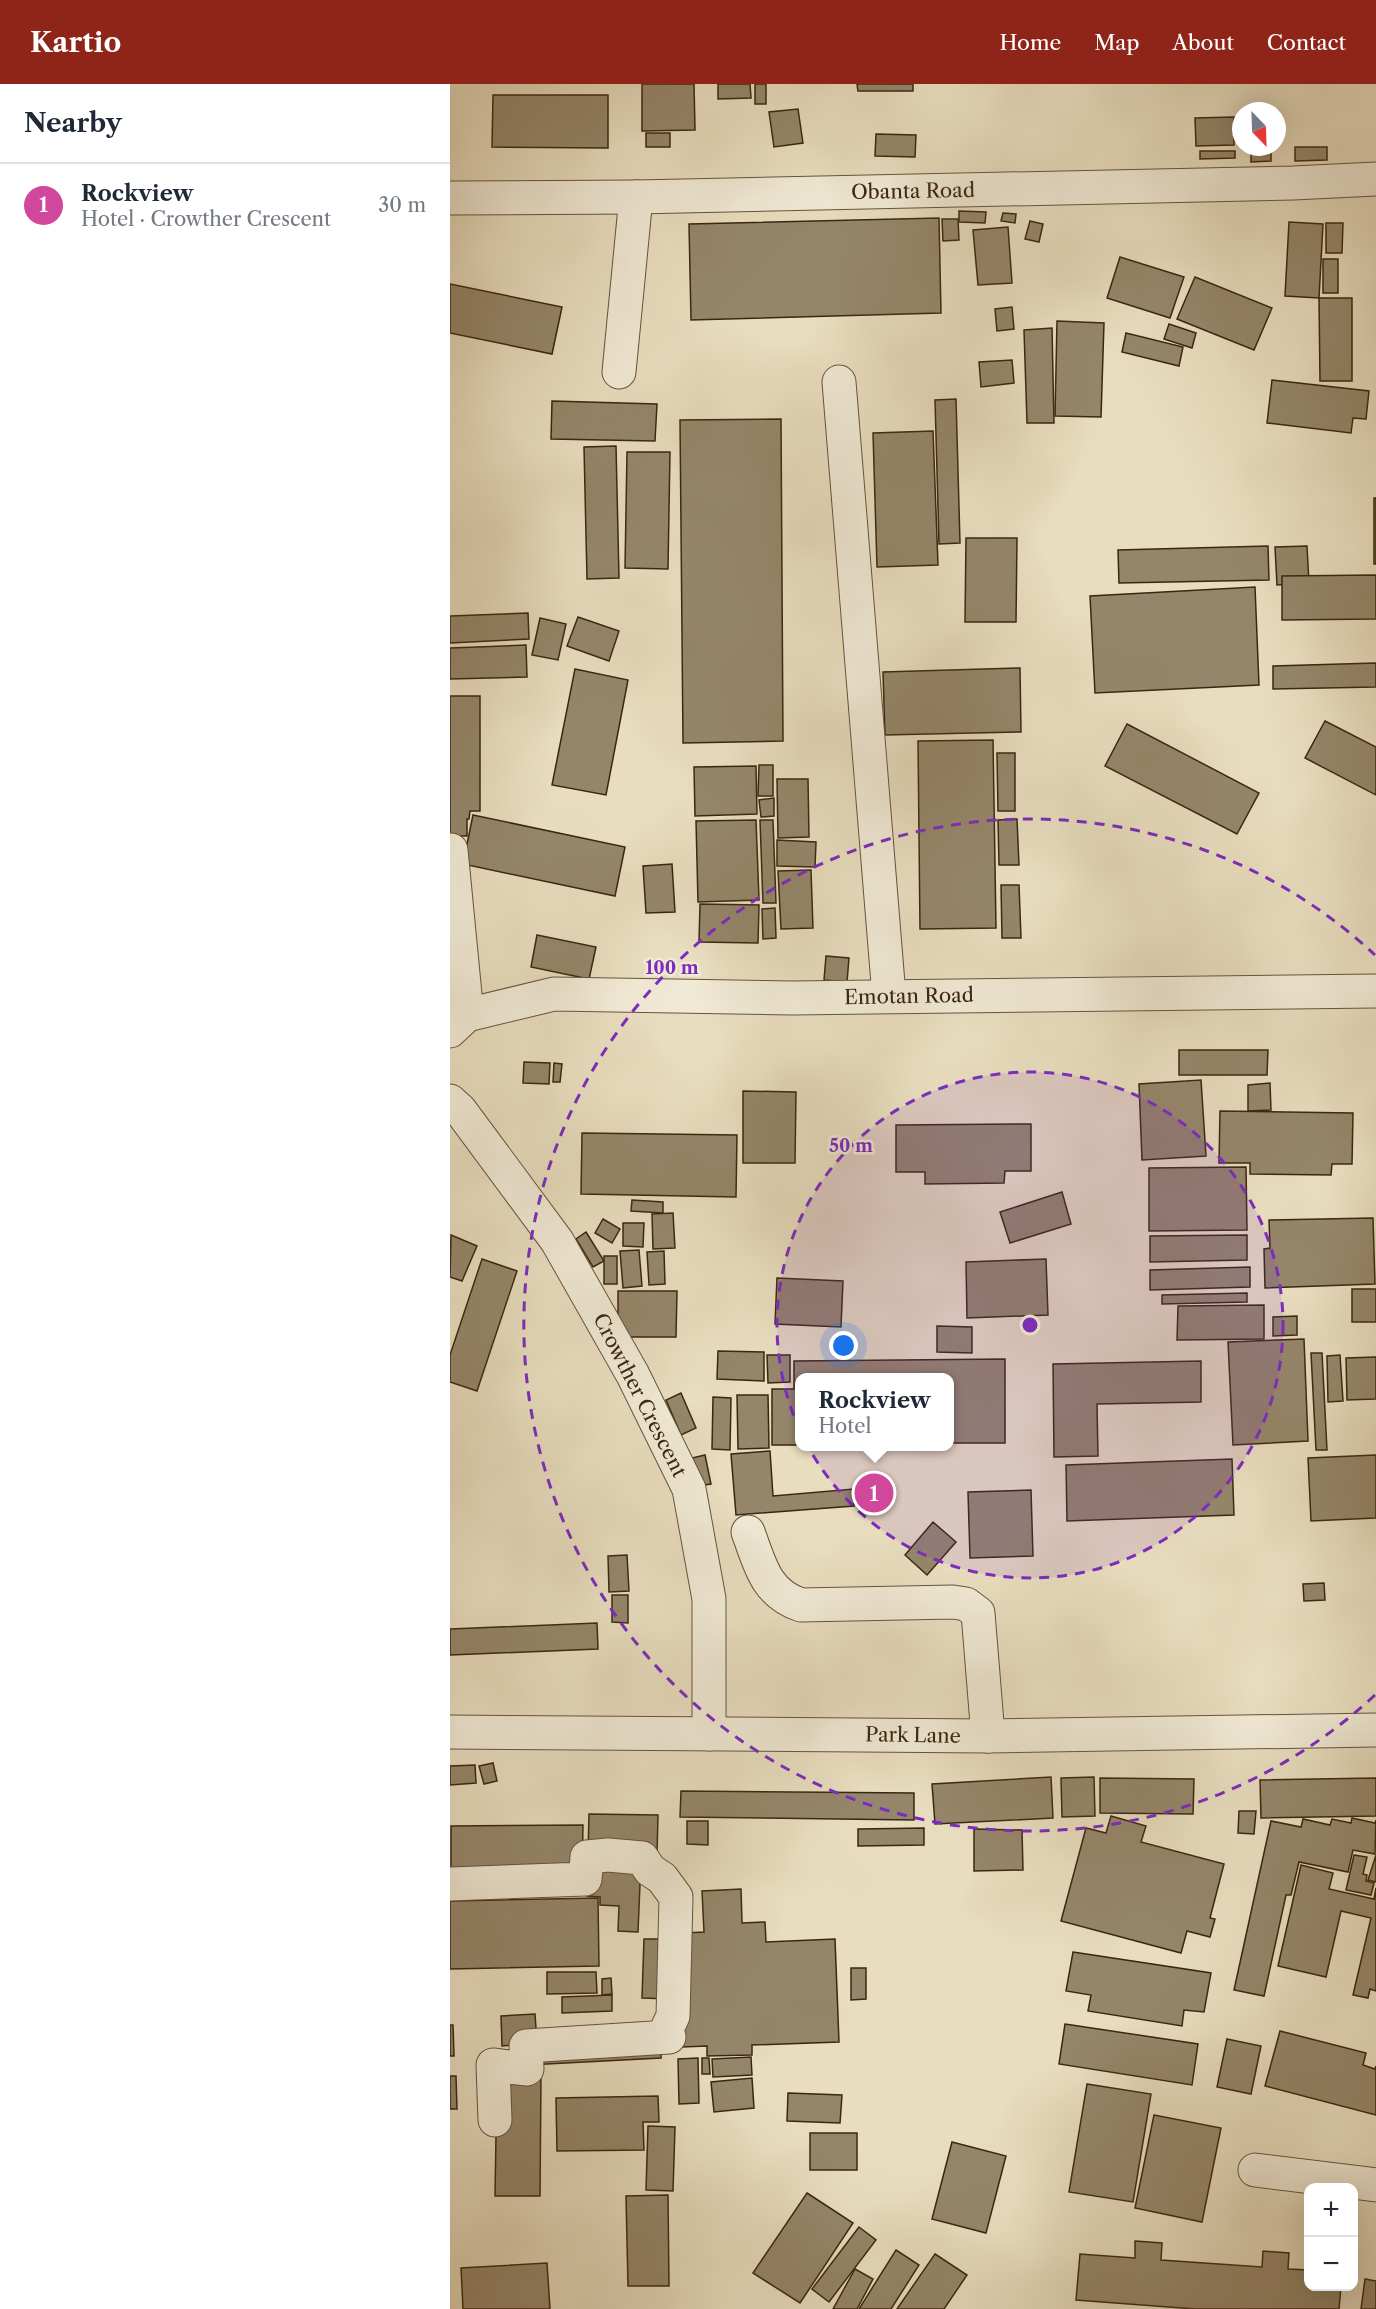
<!DOCTYPE html>
<html lang="en">
<head>
<meta charset="utf-8">
<style>
  :root { --surface:#fff; --page:#f6f6f7; --text:#1f2937; --muted:#747a83; --line:#e0e1e3; --accent:#8f2418 }
  body { margin:0; font-family:"Libre Caslon Text",serif; background:var(--page); color:var(--text) }
  .controls { position:absolute; right:18px; bottom:18px; display:grid; overflow:hidden; border-radius:12px; box-shadow:0 6px 24px #0002 }
  .controls button { width:54px; height:54px; display:grid; place-items:center; padding:0; border:0; border-bottom:2px solid var(--line); background:var(--surface); color:var(--text); font:30px sans-serif }
  .compass { position:absolute; left:782px; top:18px; width:54px; height:54px; border-radius:50%; background:var(--surface); box-shadow:0 6px 24px #0002; rotate:157deg }
  .you { position:absolute; left:394px; top:1262px; width:21px; height:21px; margin:-15px; border:4px solid #fff; border-radius:50%; background:#1a73e8; box-shadow:0 0 0 9px #1a73e833 }
  .badge { display:grid; place-items:center; width:39px; height:39px; border-radius:50%; background:var(--accent); color:#fff; font-size:20px; font-weight:700 }
  .pin { position:absolute; translate:-50% -50%; border:3px solid #fff; box-shadow:0 2px 6px #0006 }
  .popup { position:absolute; left:345px; top:1289px; width:159px; height:78px; box-sizing:border-box; display:grid; place-content:center; border-radius:12px; background:var(--surface); filter:drop-shadow(0 2px 4px #0005); font-size:20px; white-space:nowrap; color:var(--muted) }
  .popup b { font-size:22px; color:var(--text) }
  .popup::after { content:''; position:absolute; left:50%; top:100%; margin-left:-12px; border:12px solid transparent; border-top-color:var(--surface) }
  .list { margin:0; padding:0; list-style:none }
  h2 { display:flex; justify-content:space-between; align-items:center; height:78px; margin:0; padding:0 24px; font-size:26px }
  h2 small { font-size:20px; font-weight:400; color:var(--muted) }
  .list li { display:grid; grid-template-columns:39px 1fr auto; gap:18px; align-items:center; box-sizing:border-box; height:84px; padding:0 24px; border-top:2px solid var(--line) }
  .list b { display:block; font-size:22px; white-space:nowrap }
  .list p { margin:0; font-size:20px; white-space:nowrap; color:var(--muted) }
  .list em { font-size:20px; font-style:normal; color:var(--muted) }
  .map { position:relative; flex:none; width:926px; height:2225px; overflow:hidden }
  header { display:flex; align-items:center; gap:36px; box-sizing:border-box; height:84px; padding:0 30px; background:var(--accent); color:#fff }
  header strong { font-size:28px }
  nav { display:flex; gap:33px; margin-inline-start:auto; font-size:21px }
  main { display:flex }
  aside { flex:1; background:var(--surface) }
  .map>svg:first-child { display:block }
</style>
</head>
<body>
<header>
<strong>Kartio</strong>
<nav><a>Home</a><a>Map</a><a>About</a><a>Contact</a></nav>
</header>
<main>
<aside>
<h2>Nearby<small></small></h2>
<ul class="list">
<li><span class="badge" style="background:#d1479c">1</span><div><b>Rockview</b><p>Hotel · Crowther Crescent</p></div><em>30 m</em></li>
</ul>
</aside>
<div class="map">
<svg width="926" height="2225" viewBox="0 0 926 2225">
  <rect width="100%" height="100%" fill="#e8ddbf"/>
  <filter id="stains"><feTurbulence type="fractalNoise" baseFrequency=".00333" numOctaves="4"/><feColorMatrix values="0 0 0 0 .2 0 0 0 0 .09 0 0 0 0 .02 0 0 0 .5 -.17"/></filter>
  <radialGradient id="worn" r=".72"><stop offset=".6" stop-color="#630" stop-opacity="0"/><stop offset="1" stop-color="#630" stop-opacity=".3"/></radialGradient>
  <g fill="#95866b" stroke="#3b2710" stroke-width="1.5">
    <path d="M192 0H244L245 46 192 47Z"/>
    <path d="M268 0H300L301 14 268 15Z"/>
    <rect x="305" y="0" width="11" height="20"/>
    <path d="M407 0H463V7H408Z"/>
    <path d="M43 11H158V64L42 63Z"/>
    <path d="M348 25 353 59 324 63 319 28Z"/>
    <path d="M784 33V61L746 62 745 34Z"/>
    <rect x="196" y="49" width="24" height="14"/>
    <path d="M426 50 466 51 465 73 425 72Z"/>
    <path d="M845 63H877V76L845 77Z"/>
    <path d="M821 65V77L801 78V66Z"/>
    <path d="M750 67H785V74L750 75Z"/>
    <path d="M509 127 536 128 535 139 509 138Z"/>
    <path d="M553 129 566 130 565 139 551 137Z"/>
    <path d="M489 134 491 229 241 236 239 140Z"/>
    <path d="M492 135H508L509 156 493 157Z"/>
    <path d="M580 137 593 140 589 158 575 155Z"/>
    <path d="M839 138 873 140 869 214 835 212Z"/>
    <path d="M876 139H893L892 169H876Z"/>
    <path d="M558 143 562 199 528 201 523 146Z"/>
    <path d="M670 173 734 193 720 234 657 214Z"/>
    <rect x="873" y="175" width="15" height="34"/>
    <path d="M745 193 822 224 804 266 727 235Z"/>
    <path d="M0 200 112 223 102 270 0 249Z"/>
    <path d="M869 214H902V297H870Z"/>
    <path d="M562 223 564 245 547 247 545 225Z"/>
    <path d="M607 237 654 239 651 333 605 332Z"/>
    <path d="M719 240 746 249 742 264 714 255Z"/>
    <path d="M602 244 604 339H577L574 246Z"/>
    <path d="M676 249 733 263 729 282 672 268Z"/>
    <path d="M562 276 564 299 531 303 529 278Z"/>
    <path d="M822 296 919 307 916 335 903 334 901 349 817 339Z"/>
    <path d="M506 315 510 459 489 460 485 316Z"/>
    <path d="M102 317 207 320 205 357 101 355Z"/>
    <path d="M331 335 333 657 233 659 230 336Z"/>
    <path d="M483 347 488 481 427 483 423 349Z"/>
    <path d="M166 362 169 494 137 495 134 363Z"/>
    <path d="M177 368H220L218 485 175 484Z"/>
    <rect x="924" y="414" width="2" height="66"/>
    <path d="M516 454H567L566 538H515Z"/>
    <path d="M818 462 819 496 669 499 668 466Z"/>
    <path d="M857 462 859 499 827 501 825 463Z"/>
    <path d="M926 491V535L832 536V492Z"/>
    <path d="M805 503 809 601 645 609 640 512Z"/>
    <path d="M78 529 79 555 0 559V532Z"/>
    <path d="M128 533 169 547 159 577 117 562Z"/>
    <path d="M90 534 116 540 108 576 82 571Z"/>
    <path d="M76 561 77 593 0 595V564Z"/>
    <path d="M926 579V603L823 605V582Z"/>
    <path d="M570 584 571 648 435 651 433 588Z"/>
    <path d="M125 585 178 596 156 711 102 701Z"/>
    <path d="M0 612H30V727H20L19 735H17V752H0Z"/>
    <path d="M875 637 926 663V711L855 674Z"/>
    <path d="M677 640 809 709 787 750 655 682Z"/>
    <path d="M543 656 546 844 470 845 468 657Z"/>
    <path d="M547 669H565V727H548Z"/>
    <path d="M309 681H323V712H308Z"/>
    <path d="M306 682 307 730 245 732 244 683Z"/>
    <path d="M327 695H358L359 753 328 754Z"/>
    <path d="M324 714V732L311 733 309 716Z"/>
    <path d="M23 731 175 763 165 812 13 780Z"/>
    <path d="M567 735 569 781H549L548 736Z"/>
    <path d="M306 736 309 816 248 818 246 737Z"/>
    <path d="M310 736H323L326 819H313Z"/>
    <path d="M327 756 366 758 365 783 327 782Z"/>
    <path d="M222 780 225 828 196 829 193 782Z"/>
    <path d="M361 786 363 844 331 845 328 787Z"/>
    <path d="M551 801H569L571 854H552Z"/>
    <path d="M250 820 309 821 308 859 249 858Z"/>
    <path d="M325 824 326 854 313 855 312 825Z"/>
    <path d="M87 851 146 863 139 895 81 883Z"/>
    <path d="M376 872 399 874 397 898 374 896Z"/>
    <path d="M729 966H818L817 991H729Z"/>
    <path d="M74 978 100 979 99 1000 73 999Z"/>
    <path d="M104 979 112 980 110 998H103Z"/>
    <path d="M751 996 756 1072 692 1076 689 1000Z"/>
    <path d="M820 999 821 1026 798 1027V1001Z"/>
    <path d="M293 1007 346 1008 345 1079H293Z"/>
    <path d="M770 1027 903 1029 902 1080H882L881 1091 800 1090V1079H769Z"/>
    <path d="M581 1040V1087H555L554 1099 475 1100V1088H446V1041Z"/>
    <path d="M132 1049 287 1051 286 1113 131 1110Z"/>
    <path d="M796 1083 797 1146 699 1147V1084Z"/>
    <path d="M612 1108 621 1140 560 1159 550 1128Z"/>
    <path d="M182 1116 213 1118V1129L181 1127Z"/>
    <path d="M223 1129 225 1164 203 1165 202 1130Z"/>
    <path d="M923 1134 925 1200 815 1204 814 1165 820 1164 819 1136Z"/>
    <path d="M153 1135 170 1145 162 1159 145 1149Z"/>
    <path d="M173 1139H194L193 1163 173 1162Z"/>
    <path d="M136 1148 154 1177 143 1183 126 1155Z"/>
    <path d="M1 1151 27 1162 12 1197 0 1193Z"/>
    <path d="M797 1151V1176L700 1178V1152Z"/>
    <path d="M189 1166 192 1202 173 1204 170 1167Z"/>
    <path d="M214 1167 215 1200 199 1201 197 1168Z"/>
    <rect x="154" y="1172" width="13" height="28"/>
    <path d="M32 1175 67 1187 27 1307 0 1298V1271Z"/>
    <path d="M596 1175 598 1231 517 1234 516 1178Z"/>
    <path d="M800 1183V1203L700 1206V1186Z"/>
    <path d="M327 1194 393 1197 391 1243 325 1240Z"/>
    <rect x="902" y="1205" width="24" height="33"/>
    <path d="M168 1207H227L226 1253H168Z"/>
    <path d="M797 1209V1218L712 1220V1211Z"/>
    <path d="M814 1221V1255L727 1256 728 1222Z"/>
    <path d="M847 1232V1251L823 1252V1233Z"/>
    <path d="M487 1242 522 1243V1269L487 1268Z"/>
    <path d="M854 1255 858 1357 783 1361 778 1258Z"/>
    <path d="M268 1267 314 1268V1297L267 1295Z"/>
    <path d="M861 1269H872L877 1366H866Z"/>
    <path d="M317 1271H340V1298L318 1299Z"/>
    <path d="M890 1271 893 1317 878 1318 877 1272Z"/>
    <path d="M926 1273V1315L897 1316 896 1274Z"/>
    <path d="M555 1275V1359H499V1294H349V1361H322V1305H344V1277Z"/>
    <path d="M751 1277V1318L647 1320 648 1372 604 1373 603 1280Z"/>
    <path d="M231 1309 246 1344 231 1351 216 1316Z"/>
    <path d="M287 1311H318L319 1364 288 1365Z"/>
    <path d="M263 1313 281 1314 280 1366 262 1365Z"/>
    <path d="M320 1367 323 1412 404 1405V1422L286 1431 281 1370Z"/>
    <path d="M255 1371 261 1400 247 1402 242 1374Z"/>
    <path d="M926 1371V1434L861 1437 858 1374Z"/>
    <path d="M782 1375 784 1431 617 1437 616 1381Z"/>
    <path d="M581 1406 583 1472 520 1474 518 1408Z"/>
    <path d="M483 1438 506 1458 477 1491 455 1471Z"/>
    <path d="M177 1471 179 1507 159 1508 158 1472Z"/>
    <path d="M874 1499 875 1516 854 1517 853 1500Z"/>
    <path d="M162 1511H178V1539L162 1538Z"/>
    <path d="M147 1539 148 1565 0 1571V1545Z"/>
    <path d="M43 1679 47 1697 34 1700 29 1682Z"/>
    <path d="M25 1681 26 1699 0 1701V1682Z"/>
    <path d="M601 1693 603 1734 485 1740 482 1700Z"/>
    <path d="M644 1693 645 1732 612 1733 611 1694Z"/>
    <path d="M650 1694 744 1695 743 1730 650 1729Z"/>
    <path d="M926 1694V1732L811 1734 810 1696Z"/>
    <path d="M231 1707 464 1709V1736L230 1733Z"/>
    <path d="M789 1727H806L804 1750 788 1749Z"/>
    <path d="M139 1730 208 1731 207 1771 138 1770Z"/>
    <path d="M661 1732 696 1742 691 1758 774 1780 760 1834 765 1835 760 1853 737 1847 731 1869 611 1837 636 1744 656 1749Z"/>
    <path d="M902 1734 925 1739 926 1736 925 1770 903 1766 898 1788 849 1778 841 1811H836L814 1912 784 1906 821 1737 851 1743 853 1735 880 1741 882 1735 901 1739Z"/>
    <path d="M237 1737H258V1761L237 1760Z"/>
    <path d="M133 1741 132 1790 1 1791V1742Z"/>
    <path d="M474 1744V1761L408 1762V1745Z"/>
    <path d="M524 1745 572 1746 573 1786 524 1787Z"/>
    <path d="M904 1771 917 1773 913 1790 917 1791 916 1797 924 1799 921 1811 896 1806Z"/>
    <path d="M926 1771V1798L918 1796Z"/>
    <path d="M139 1774 191 1776 188 1848 168 1847 169 1822 150 1821V1813L137 1812Z"/>
    <path d="M851 1781 883 1789 879 1805 924 1815 926 1804V1907L920 1905 918 1914 903 1911 921 1834 891 1827 876 1893 828 1882Z"/>
    <path d="M291 1805 292 1839 315 1838 316 1858 385 1855 389 1958 302 1961V1971L257 1972V1962L232 1963 228 1862 234 1849 254 1848 252 1807Z"/>
    <path d="M148 1814 149 1882 0 1885V1817Z"/>
    <path d="M194 1855H222L220 1915 192 1914Z"/>
    <path d="M623 1868 761 1889 754 1928 734 1926 732 1942 638 1927 641 1911 616 1907Z"/>
    <path d="M401 1884H416V1915L401 1916Z"/>
    <path d="M97 1888H146L147 1909 97 1910Z"/>
    <path d="M161 1894 162 1910 152 1911V1895Z"/>
    <path d="M162 1911V1927L112 1929V1913Z"/>
    <path d="M85 1930 87 1959 52 1962 51 1932Z"/>
    <path d="M615 1940 748 1960 742 2001 609 1980Z"/>
    <path d="M0 1941H3L4 1972H0Z"/>
    <path d="M830 1947 916 1969 913 1981 925 1985 926 1982V2031L815 2002Z"/>
    <path d="M777 1955 811 1962 801 2010 767 2003Z"/>
    <path d="M211 1958V1974L78 1981 77 1964Z"/>
    <path d="M301 1973 302 1991 263 1993 262 1975Z"/>
    <path d="M248 1974 249 2019 229 2020 228 1975Z"/>
    <path d="M252 1974H259L260 1990H252Z"/>
    <path d="M47 1990H91L90 2112H45Z"/>
    <path d="M0 1992H6L7 2025H0Z"/>
    <path d="M302 1994 304 2024 264 2028 261 1998Z"/>
    <path d="M637 2000 701 2010 683 2118 619 2108Z"/>
    <path d="M338 2009 392 2011 390 2039 337 2037Z"/>
    <path d="M208 2012 209 2038H193L194 2066 107 2067 106 2014Z"/>
    <path d="M704 2031 771 2044 752 2138 685 2124Z"/>
    <path d="M198 2042 225 2043 223 2107 196 2106Z"/>
    <rect x="360" y="2049" width="47" height="37"/>
    <path d="M502 2058 556 2072 536 2149 482 2135Z"/>
    <path d="M357 2109 403 2139 350 2219 303 2189Z"/>
    <path d="M218 2111 219 2202H178L176 2112Z"/>
    <path d="M409 2143 426 2156 379 2218 362 2205Z"/>
    <path d="M685 2157 712 2159 711 2176 812 2183 813 2167 839 2169 838 2185 858 2186V2202H891L889 2225H745L626 2216 630 2170 685 2174Z"/>
    <path d="M446 2166 469 2181 441 2225H409Z"/>
    <path d="M485 2170 517 2191 494 2225H447Z"/>
    <path d="M97 2179 100 2225H13L11 2184Z"/>
    <path d="M405 2185 423 2195 407 2225H383Z"/>
    <path d="M915 2195 926 2197V2225H911Z"/>
  </g>
  <g fill="none" stroke-linecap="round" stroke-linejoin="round">
    <defs>
      <g id="minor">
        <path d="M0 114 186 113 843 99 926 95"/>
        <path d="M169 288 186 113"/>
        <path d="M389 298 439 912"/>
        <path d="M1 766 17 931"/>
        <path d="M0 947 17 931 104 910 342 914 926 907"/>
        <path d="M0 1017 10 1026 107 1157 183 1291 239 1405 259 1515V1650"/>
        <path d="M298 1448C310 1480 315 1509 351 1521L503 1518 516 1520 528 1529 538 1652"/>
        <path d="M0 1648 538 1652 926 1646"/>
        <path d="M0 1800 135 1795 137 1773 158 1771 192 1774 200 1786 212 1794 226 1813 223 1932 216 1947 219 1953 76 1962 77 1985 43 1981 45 2036"/>
        <path d="M805 2086 926 2101"/>
      </g>
    </defs>
    <use href="#minor" stroke="#66543c" stroke-width="35"/>
    <use href="#minor" stroke="#f0e9d5" stroke-width="33"/>
  </g>
  <circle cx="580" cy="1241" r="253" fill="#7b2cbf" fill-opacity=".12"/>
  <g fill="none" stroke="#7b2cbf" stroke-width="3" stroke-dasharray="10 8">
    <circle cx="580" cy="1241" r="253"/>
    <path d="M925 1611A506 506 0 1 1 925 871"/>
  </g>
  <g text-anchor="middle" dominant-baseline="central" stroke-width="5" stroke-linejoin="round" paint-order="stroke">
    <g font-size="20" fill="#3b2710" stroke="#f0e9d5">
      <text transform="translate(463 107) rotate(-1)">Obanta Road</text>
      <text transform="translate(459 912) rotate(-1)">Emotan Road</text>
      <text transform="translate(190 1311) rotate(63)">Crowther Crescent</text>
      <text transform="translate(463 1651) rotate(1)">Park Lane</text>
    </g>
  </g>
  <circle cx="580" cy="1241" r="9" fill="#7b2cbf" stroke="#f0e9d5" stroke-width="3"/>
  <g font-size="18" text-anchor="middle" font-weight="bold" fill="#7b2cbf" stroke="#f0e9d5" stroke-width="5" stroke-linejoin="round" paint-order="stroke">
    <text x="222" y="890">100 m</text>
    <text x="401" y="1068">50 m</text>
  </g>
  <rect width="100%" height="100%" filter="url(#stains)"/>
  <rect width="100%" height="100%" fill="url(#worn)"/>
</svg>
<div class="controls">
<button>+</button>
<button>−</button>
</div>
<svg class="compass" viewBox="-18 -18 36 36"><path d="M0-13l5 13h-10z" fill="#e53935"/><path d="M0 13l5-13h-10z" fill="#747a83"/></svg>
<div class="you"></div>
<div class="pin badge" style="left:424px;top:1409px;background:#d1479c">1</div>
<div class="popup"><b>Rockview</b>Hotel</div>
</div>
</main>
</body>
</html>
